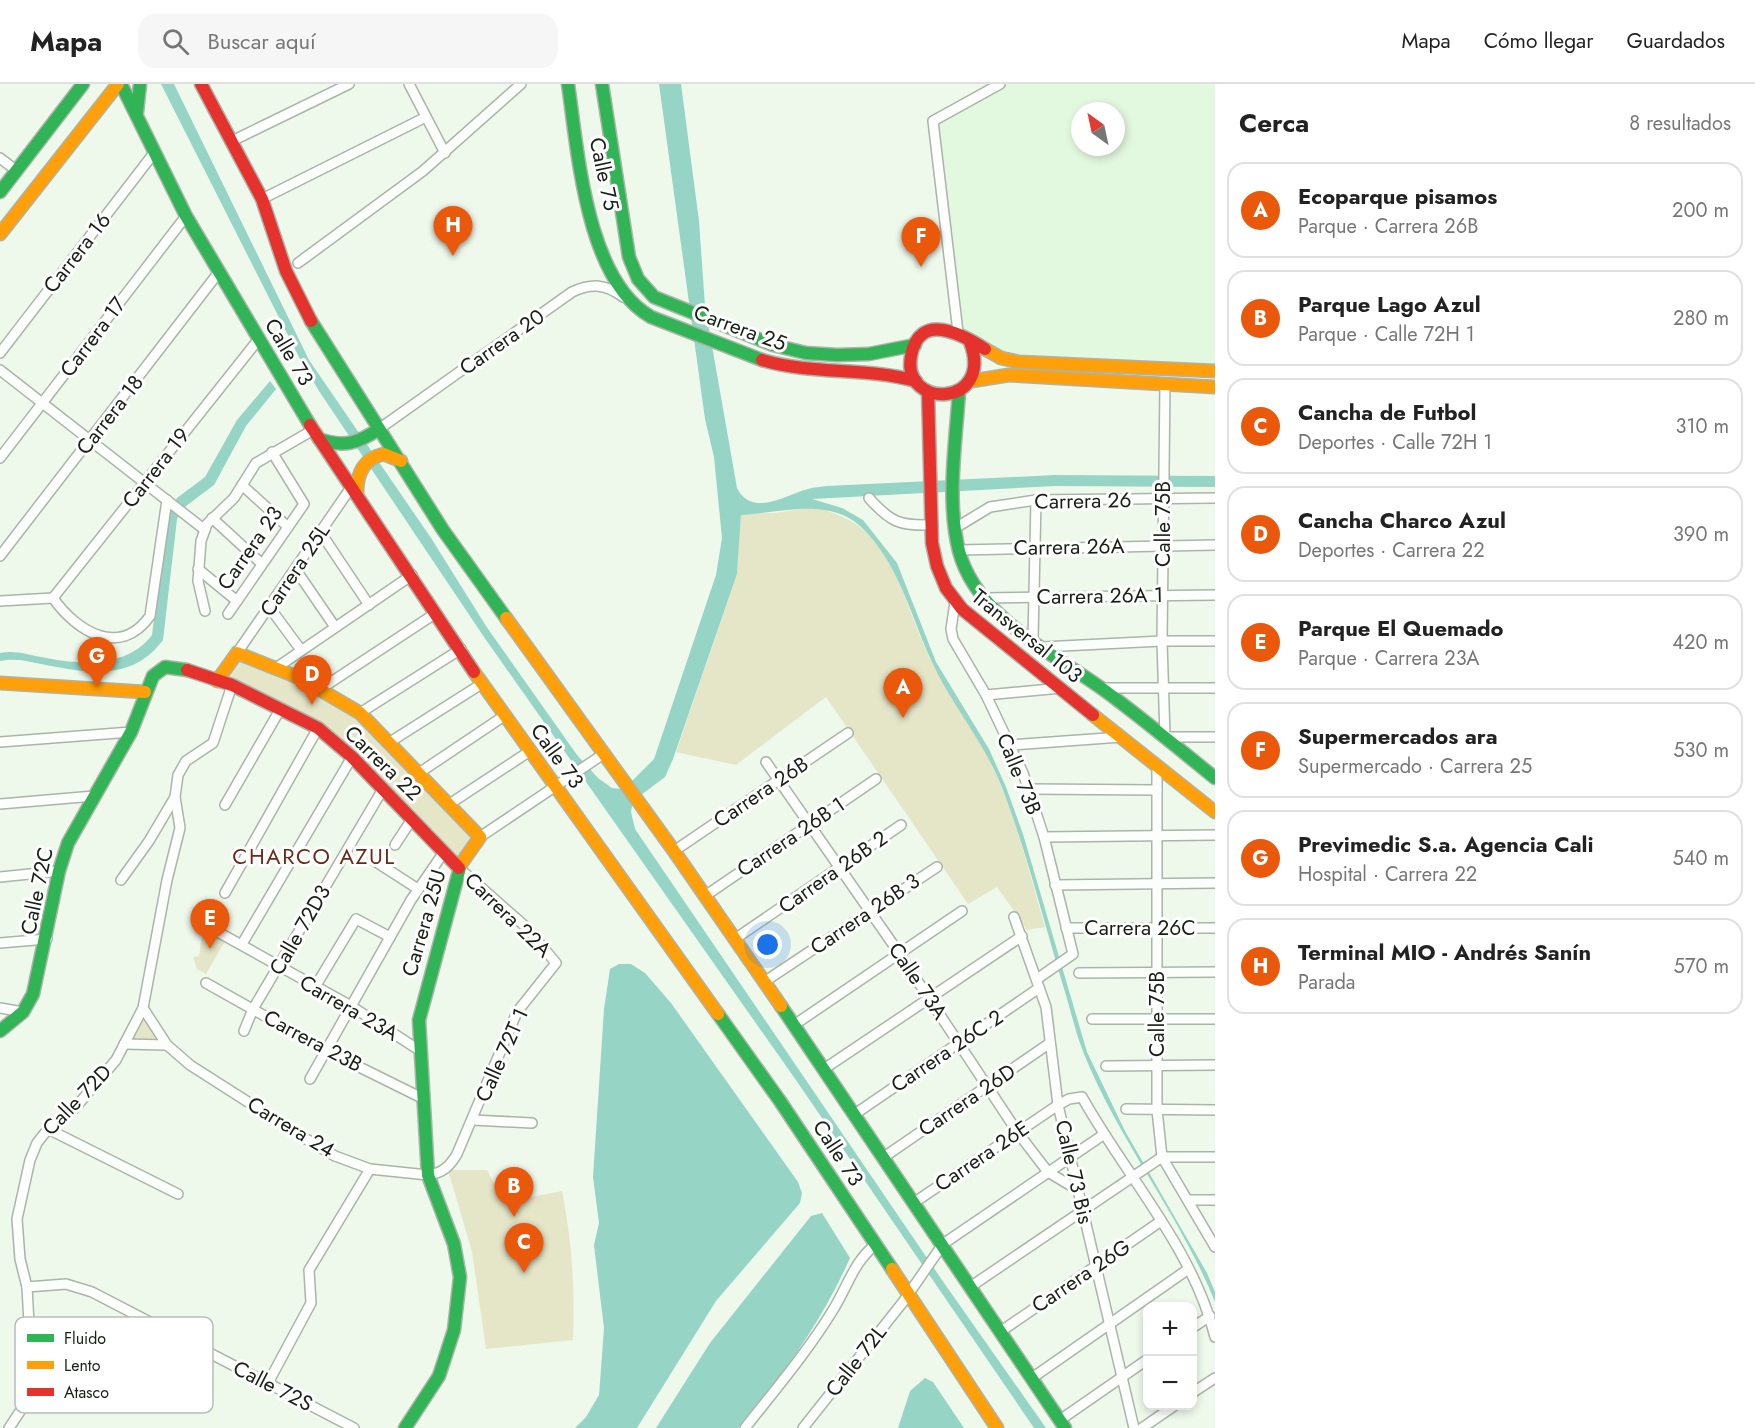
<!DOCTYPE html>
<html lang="es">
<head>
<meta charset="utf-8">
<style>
  :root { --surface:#fff; --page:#f6f6f6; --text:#222; --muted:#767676; --line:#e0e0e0; --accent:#ea580c }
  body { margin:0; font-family:Jost,sans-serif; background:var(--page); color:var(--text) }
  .controls { position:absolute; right:18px; bottom:18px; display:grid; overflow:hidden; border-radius:12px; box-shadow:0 3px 9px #0003 }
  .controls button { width:54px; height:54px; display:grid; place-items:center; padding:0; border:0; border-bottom:2px solid var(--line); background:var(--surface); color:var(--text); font:30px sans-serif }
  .compass { position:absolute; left:1071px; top:18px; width:54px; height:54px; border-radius:50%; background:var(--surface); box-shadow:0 3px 9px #0003; rotate:327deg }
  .you { position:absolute; left:768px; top:861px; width:21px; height:21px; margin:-15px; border:4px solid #fff; border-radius:50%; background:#1a73e8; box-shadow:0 0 0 9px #1a73e833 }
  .badge { display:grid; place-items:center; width:39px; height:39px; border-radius:50%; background:var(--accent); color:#fff; font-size:20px; font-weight:700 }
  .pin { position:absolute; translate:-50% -50px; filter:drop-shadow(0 2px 3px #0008) }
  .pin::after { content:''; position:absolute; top:32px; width:21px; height:18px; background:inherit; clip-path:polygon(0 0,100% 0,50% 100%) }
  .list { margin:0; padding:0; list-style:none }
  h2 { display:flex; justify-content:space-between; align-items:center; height:78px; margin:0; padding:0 24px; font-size:26px }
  h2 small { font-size:20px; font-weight:400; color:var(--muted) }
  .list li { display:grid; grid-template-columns:39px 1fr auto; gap:18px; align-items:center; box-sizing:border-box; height:96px; margin:0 12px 12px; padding:0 12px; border:2px solid var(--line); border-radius:18px }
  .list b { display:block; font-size:22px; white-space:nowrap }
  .list p { margin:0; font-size:20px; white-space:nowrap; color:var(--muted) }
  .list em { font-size:20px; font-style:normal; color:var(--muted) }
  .icon { flex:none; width:33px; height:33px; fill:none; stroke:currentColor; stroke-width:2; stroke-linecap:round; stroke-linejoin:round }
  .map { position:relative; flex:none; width:1215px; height:1344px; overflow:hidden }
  header { display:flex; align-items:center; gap:36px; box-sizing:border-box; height:84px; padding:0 30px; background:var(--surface); border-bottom:2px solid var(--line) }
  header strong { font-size:28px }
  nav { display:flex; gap:33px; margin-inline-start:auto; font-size:21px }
  .search { width:420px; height:54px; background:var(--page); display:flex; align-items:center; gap:15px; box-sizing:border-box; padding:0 21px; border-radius:18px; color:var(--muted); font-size:22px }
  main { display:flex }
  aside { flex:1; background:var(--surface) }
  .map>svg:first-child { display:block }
</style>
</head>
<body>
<header>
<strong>Mapa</strong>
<div class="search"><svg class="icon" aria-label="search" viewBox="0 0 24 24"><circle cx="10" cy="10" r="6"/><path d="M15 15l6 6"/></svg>Buscar aquí</div>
<nav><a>Mapa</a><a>Cómo llegar</a><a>Guardados</a></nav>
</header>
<main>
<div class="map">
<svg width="1215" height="1344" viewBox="0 0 1215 1344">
  <rect width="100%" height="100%" fill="#eef9ec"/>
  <path fill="#e3f9df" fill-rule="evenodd" d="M1000 0H1215V287L1010 277 962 250 933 37ZM1080 27H1116V63H1080Z"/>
  <g fill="#e5e6c8">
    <path d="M816 423C841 431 861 439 877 460 904 496 912 541 933 580 954 620 983 657 1000 699 1019 745 1031 795 1045 843L1027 846 997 803 968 820 826 613 736 681 676 668 737 490 741 430 774 429Z"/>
    <path d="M239 576 273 588 318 609 356 632 474 754 458 775 356 669 321 639 284 619 227 596Z"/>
    <path d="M211 850 225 857 206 890 197 885 193 873 199 872 202 851Z"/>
    <path d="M144 932 160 957 131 956Z"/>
    <path d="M448 1086H487L496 1103 521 1115 562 1107C572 1157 575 1205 573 1256L486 1265 472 1168Z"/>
  </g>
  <g fill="#96d4c6">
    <path d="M161 0H174L309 276 431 454 486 542 577 671 598 694 612 704 621 705 628 701 654 675 716 491 722 454 714 373 705 335 659 0H681L699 137 705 222 737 404C752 434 786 411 808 405 814 403 821 403 827 402L1055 391 1215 392V403L1055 402 812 415 842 424 863 436 897 479 936 578 989 665 1006 703 1023 750 1087 968 1125 1047 1207 1189 1215 1208V1218C1180 1131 1119 1057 1084 970 1076 950 1071 928 1065 908 1044 839 1027 768 1001 701 983 656 950 619 931 576 910 530 898 477 860 442 827 413 780 429 741 431L737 490 673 675 665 693 633 717 631 728 635 745 942 1196 1046 1344H1034L798 999 484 553 319 307 300 275Z"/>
    <path d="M270 297 276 305 246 342 214 401 186 422 177 435 163 556C132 598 87 589 41 580 26 577 15 574 0 577V569C16 566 25 570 41 573 78 581 128 584 152 551L167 430 177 414 205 393 237 336Z"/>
    <path d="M619 880H631L645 889 671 919 798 1098 802 1109 800 1119 716 1217 637 1344H575L586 1333 599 1311 601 1285 604 1244 594 1161 599 1139 593 1093 604 925 610 885Z"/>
    <path d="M822 1129 850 1174C822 1237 783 1292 738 1344H656L710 1259 811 1132Z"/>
    <path d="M925 1294 933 1298 964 1344H898L910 1307Z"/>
  </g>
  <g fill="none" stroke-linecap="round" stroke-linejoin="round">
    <defs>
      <g id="street">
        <path d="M409 0 445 69"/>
        <path d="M232 57 349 0"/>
        <path d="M0 74 17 87"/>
        <path d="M262 115 426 33"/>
        <path d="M298 179 423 87 521 0"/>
        <path d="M958 248 933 37 1000 0"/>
        <path d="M0 269 154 69"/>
        <path d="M0 286 205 446"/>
        <path d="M1165 300 1162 557 1165 653H1215"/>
        <path d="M379 345 572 208C592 199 606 200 623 213"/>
        <path d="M0 374 186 132"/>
        <path d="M242 401 288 443"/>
        <path d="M869 414C890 438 900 442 931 441"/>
        <path d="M212 434 262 480"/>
        <path d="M957 443 990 423 1036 416 1215 414"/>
        <path d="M321 449 369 521"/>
        <path d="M959 466 1215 461"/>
        <path d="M0 472 219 188"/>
        <path d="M198 485 237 517"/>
        <path d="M296 486 335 543"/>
        <path d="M53 514 258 256"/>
        <path d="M53 514C77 548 120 574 150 532L167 416"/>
        <path d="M985 514 1215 511"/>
        <path d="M0 517 53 514"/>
        <path d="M955 518 951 545 953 555 986 611 1023 689 1044 753 1073 870 1037 895"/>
        <path d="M270 524 301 566"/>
        <path d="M205 527 198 497 201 457 207 440 234 414 256 379 313 346"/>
        <path d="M228 530 304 420 272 368"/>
        <path d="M1033 556 1036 416"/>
        <path d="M1042 563 1162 557H1215"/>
        <path d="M237 569 352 402"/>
        <path d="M276 584 412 491"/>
        <path d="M322 604 436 529"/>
        <path d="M1102 604H1215"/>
        <path d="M986 611 1061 604"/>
        <path d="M360 629 461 565"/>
        <path d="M0 658 131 648"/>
        <path d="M390 658 483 599"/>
        <path d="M1011 661 1121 653"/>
        <path d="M766 678 899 869 1018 1049 1048 1088 1078 1106"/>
        <path d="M1157 682V1026L1162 1073 1215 1163"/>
        <path d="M419 689 504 632"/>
        <path d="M1029 705 1157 706"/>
        <path d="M0 720 94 712"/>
        <path d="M225 721 281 624"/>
        <path d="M448 721 530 667"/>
        <path d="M480 753 605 669"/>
        <path d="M1044 753 1215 751"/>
        <path d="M395 761 412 735"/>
        <path d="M674 767 848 649"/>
        <path d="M373 776 418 805"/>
        <path d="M0 793 59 787"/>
        <path d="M121 796 149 757 175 713"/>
        <path d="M1055 801 1215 799"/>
        <path d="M225 809 318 644"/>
        <path d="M705 812 876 695"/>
        <path d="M1014 833 1046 923 1058 1021 1134 1344"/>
        <path d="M1066 844H1215"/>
        <path d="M216 847 351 922 419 966"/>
        <path d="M735 855 901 741"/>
        <path d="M0 859 47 855"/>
        <path d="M242 860 352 673"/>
        <path d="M1079 889 1215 888"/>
        <path d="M764 898 937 783"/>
        <path d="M206 899 327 967 422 1014"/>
        <path d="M315 903 356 835 390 853"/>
        <path d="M0 924 23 928"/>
        <path d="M143 924 167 961 190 981 306 1055 335 1072 370 1085 428 1091C443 1089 450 1082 457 1070L517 928 556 879 526 843 459 784"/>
        <path d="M1092 935H1215"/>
        <path d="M794 941 962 827"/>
        <path d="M244 947 253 925 383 705"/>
        <path d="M124 960 167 961"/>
        <path d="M1106 982 1215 981"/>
        <path d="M824 985 1022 852"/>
        <path d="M310 995 411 816 444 768"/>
        <path d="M1126 1025 1215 1026"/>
        <path d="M855 1030 1039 904"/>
        <path d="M473 1036 532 1039"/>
        <path d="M48 1045 178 1110"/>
        <path d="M884 1073 1050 959"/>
        <path d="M1189 1116H1215"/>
        <path d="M915 1118 1058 1021 1069 1015 1082 1013C1126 1092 1193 1164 1215 1253"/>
        <path d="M27 1203 66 1200 92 1208 354 1344"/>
        <path d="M970 1203 1162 1073H1215"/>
        <path d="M1192 1244 1210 1232"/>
        <path d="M1000 1248 1161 1137"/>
        <path d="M1032 1294 1187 1186"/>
        <path d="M268 1299 311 1219 309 1186 370 1085"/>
        <path d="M1192 1309 1215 1294"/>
        <path d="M1060 1336 1148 1275"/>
        <path d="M9 1344 23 1323 32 1295 27 1203 20 1175 17 1135 30 1076 37 1059 48 1045 75 1024 116 976 143 924 167 796 180 744 175 713 178 691 186 677 213 659 232 601"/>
        <path d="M745 1344C775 1306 808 1267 833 1226 848 1202 853 1179 875 1161"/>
        <path d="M803 1344 903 1218 943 1160 1103 1051"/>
        <path d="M1142 1344 1174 1322"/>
      </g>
      <g id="fast">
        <path d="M121 0 186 132 310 341"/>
        <path d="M568 0C578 68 586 196 651 233L762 276"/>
        <path d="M602 0 629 173 638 195 654 213 773 261 806 269 837 271 869 270 915 261"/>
        <path d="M137 28 140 0"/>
        <path d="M0 108 83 0"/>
        <path d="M311 237 443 446 506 534"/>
        <path d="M959 307C956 358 946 416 959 467 976 533 1053 569 1104 606 1142 634 1178 664 1215 694"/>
        <path d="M319 355C344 364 358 359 379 345"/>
        <path d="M781 922 1065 1344"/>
        <path d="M718 930 780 1017 892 1185"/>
        <path d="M0 947 23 928 33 910 59 787 68 759 131 648 153 592 165 583 187 586"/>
        <path d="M405 1344 439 1292 454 1246 460 1193 454 1160 428 1091 419 936 461 780"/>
      </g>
      <g id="slow">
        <path d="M0 150 118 0"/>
        <path d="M985 265 1001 274 1019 278 1215 287"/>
        <path d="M971 297 1009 291 1215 303"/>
        <path d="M357 408C357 389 364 374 384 370L401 377"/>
        <path d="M506 534 674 767 781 922"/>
        <path d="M474 588 718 930"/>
        <path d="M217 597 237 569 300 594 360 629 480 753 461 780"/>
        <path d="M0 599 145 608"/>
        <path d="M1093 631 1215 728"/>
        <path d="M892 1185 997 1344"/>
      </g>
      <g id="jam">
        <path d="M201 0 262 115 286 187 311 237"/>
        <path d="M970 258C995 324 901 326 911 272 919 227 962 250 985 265"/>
        <path d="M762 276C812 291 865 283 916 297"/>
        <path d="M928 308 932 459 937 482 946 504 962 525 1093 631"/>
        <path d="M310 341 474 588"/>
        <path d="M187 586 232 601 318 644 352 673 459 784"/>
      </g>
    </defs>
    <use href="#street" stroke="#abb4a9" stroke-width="12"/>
    <use href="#fast" stroke="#abb4a9" stroke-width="15"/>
    <use href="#slow" stroke="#abb4a9" stroke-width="15"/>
    <use href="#jam" stroke="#abb4a9" stroke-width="15"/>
    <use href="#street" stroke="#fcfefc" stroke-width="9"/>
    <use href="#fast" stroke="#30b455" stroke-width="12"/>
    <use href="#slow" stroke="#ff9f0a" stroke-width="12"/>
    <use href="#jam" stroke="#e5322d" stroke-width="12"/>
  </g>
  <g text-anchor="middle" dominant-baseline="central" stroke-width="6" stroke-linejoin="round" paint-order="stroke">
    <g font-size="21" fill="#172015" stroke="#fff">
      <text transform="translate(604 90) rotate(78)">Calle 75</text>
      <text transform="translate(77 169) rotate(-52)">Carrera 16</text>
      <text transform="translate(740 244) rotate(20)">Carrera 25</text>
      <text transform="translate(93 253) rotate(-53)">Carrera 17</text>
      <text transform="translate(502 258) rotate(-35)">Carrera 20</text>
      <text transform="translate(289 268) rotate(59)">Calle 73</text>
      <text transform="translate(110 331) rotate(-52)">Carrera 18</text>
      <text transform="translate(156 384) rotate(-52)">Carrera 19</text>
      <text transform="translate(1083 417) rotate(-1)">Carrera 26</text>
      <text transform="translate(1163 440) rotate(-90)">Calle 75B</text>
      <text transform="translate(1069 463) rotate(-1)">Carrera 26A</text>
      <text transform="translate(250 464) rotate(-55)">Carrera 23</text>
      <text transform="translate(295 486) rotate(-56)">Carrera 25L</text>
      <text transform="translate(1100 512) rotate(-1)">Carrera 26A 1</text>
      <text transform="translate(1027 552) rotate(39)">Transversal 103</text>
      <text transform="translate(557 672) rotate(54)">Calle 73</text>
      <text transform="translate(383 679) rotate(44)">Carrera 22</text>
      <text transform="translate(1019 690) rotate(68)">Calle 73B</text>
      <text transform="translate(761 708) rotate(-34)">Carrera 26B</text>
      <text transform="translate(791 753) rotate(-34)">Carrera 26B 1</text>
      <text transform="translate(833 788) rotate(-35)">Carrera 26B 2</text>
      <text transform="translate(37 807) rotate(-78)">Calle 72C</text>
      <text transform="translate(865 830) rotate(-34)">Carrera 26B 3</text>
      <text transform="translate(508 831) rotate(44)">Carrera 22A</text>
      <text transform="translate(424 839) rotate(-74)">Carrera 25U</text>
      <text x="1140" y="844">Carrera 26C</text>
      <text transform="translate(300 846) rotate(-60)">Calle 72D3</text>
      <text transform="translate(918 897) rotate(56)">Calle 73A</text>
      <text transform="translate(349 924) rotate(30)">Carrera 23A</text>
      <text transform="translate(1157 930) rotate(-90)">Calle 75B</text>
      <text transform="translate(313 957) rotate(28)">Carrera 23B</text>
      <text transform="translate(947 967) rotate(-34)">Carrera 26C 2</text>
      <text transform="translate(502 971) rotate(-66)">Calle 72T 1</text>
      <text transform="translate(77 1016) rotate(-46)">Calle 72D</text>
      <text transform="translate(967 1016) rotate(-34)">Carrera 26D</text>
      <text transform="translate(291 1043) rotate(31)">Carrera 24</text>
      <text transform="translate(838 1069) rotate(57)">Calle 73</text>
      <text transform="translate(982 1072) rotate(-34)">Carrera 26E</text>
      <text transform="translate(1074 1088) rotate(77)">Calle 73 Bis</text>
      <text transform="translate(1081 1192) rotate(-34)">Carrera 26G</text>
      <text transform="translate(856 1277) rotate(-52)">Calle 72L</text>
      <text transform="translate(273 1302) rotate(27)">Calle 72S</text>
    </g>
    <g font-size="22" letter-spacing="1.5" fill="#6b2916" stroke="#fff">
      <text x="314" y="772">CHARCO AZUL</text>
    </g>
  </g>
  <rect x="15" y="1233" width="198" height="96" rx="9" fill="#fff" stroke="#b9bcb9" stroke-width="1.5"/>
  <rect x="27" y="1250" width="27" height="8" fill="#30b455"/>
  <rect x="27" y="1277" width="27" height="8" fill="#ff9f0a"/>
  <rect x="27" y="1304" width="27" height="8" fill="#e5322d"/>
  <g font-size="16" fill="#172015">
    <text x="64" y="1260">Fluido</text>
    <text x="64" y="1287">Lento</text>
    <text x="64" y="1314">Atasco</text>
  </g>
</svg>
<div class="controls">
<button>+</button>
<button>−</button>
</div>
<svg class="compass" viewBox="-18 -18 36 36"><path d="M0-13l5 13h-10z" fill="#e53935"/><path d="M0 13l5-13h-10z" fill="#767676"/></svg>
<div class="you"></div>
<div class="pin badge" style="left:903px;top:634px">A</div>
<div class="pin badge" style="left:514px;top:1133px">B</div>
<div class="pin badge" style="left:524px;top:1189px">C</div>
<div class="pin badge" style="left:312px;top:621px">D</div>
<div class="pin badge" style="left:210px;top:865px">E</div>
<div class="pin badge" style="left:921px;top:183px">F</div>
<div class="pin badge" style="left:97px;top:603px">G</div>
<div class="pin badge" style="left:453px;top:172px">H</div>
</div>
<aside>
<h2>Cerca<small>8 resultados</small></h2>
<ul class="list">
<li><span class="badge">A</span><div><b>Ecoparque pisamos</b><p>Parque · Carrera 26B</p></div><em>200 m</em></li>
<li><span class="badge">B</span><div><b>Parque Lago Azul</b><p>Parque · Calle 72H 1</p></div><em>280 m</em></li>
<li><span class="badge">C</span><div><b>Cancha de Futbol</b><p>Deportes · Calle 72H 1</p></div><em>310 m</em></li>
<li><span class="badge">D</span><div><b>Cancha Charco Azul</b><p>Deportes · Carrera 22</p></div><em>390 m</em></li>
<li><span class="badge">E</span><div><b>Parque El Quemado</b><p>Parque · Carrera 23A</p></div><em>420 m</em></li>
<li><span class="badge">F</span><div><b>Supermercados ara</b><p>Supermercado · Carrera 25</p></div><em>530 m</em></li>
<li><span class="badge">G</span><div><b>Previmedic S.a. Agencia Cali</b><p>Hospital · Carrera 22</p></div><em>540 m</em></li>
<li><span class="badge">H</span><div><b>Terminal MIO - Andrés Sanín</b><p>Parada</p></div><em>570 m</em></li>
</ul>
</aside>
</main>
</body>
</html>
